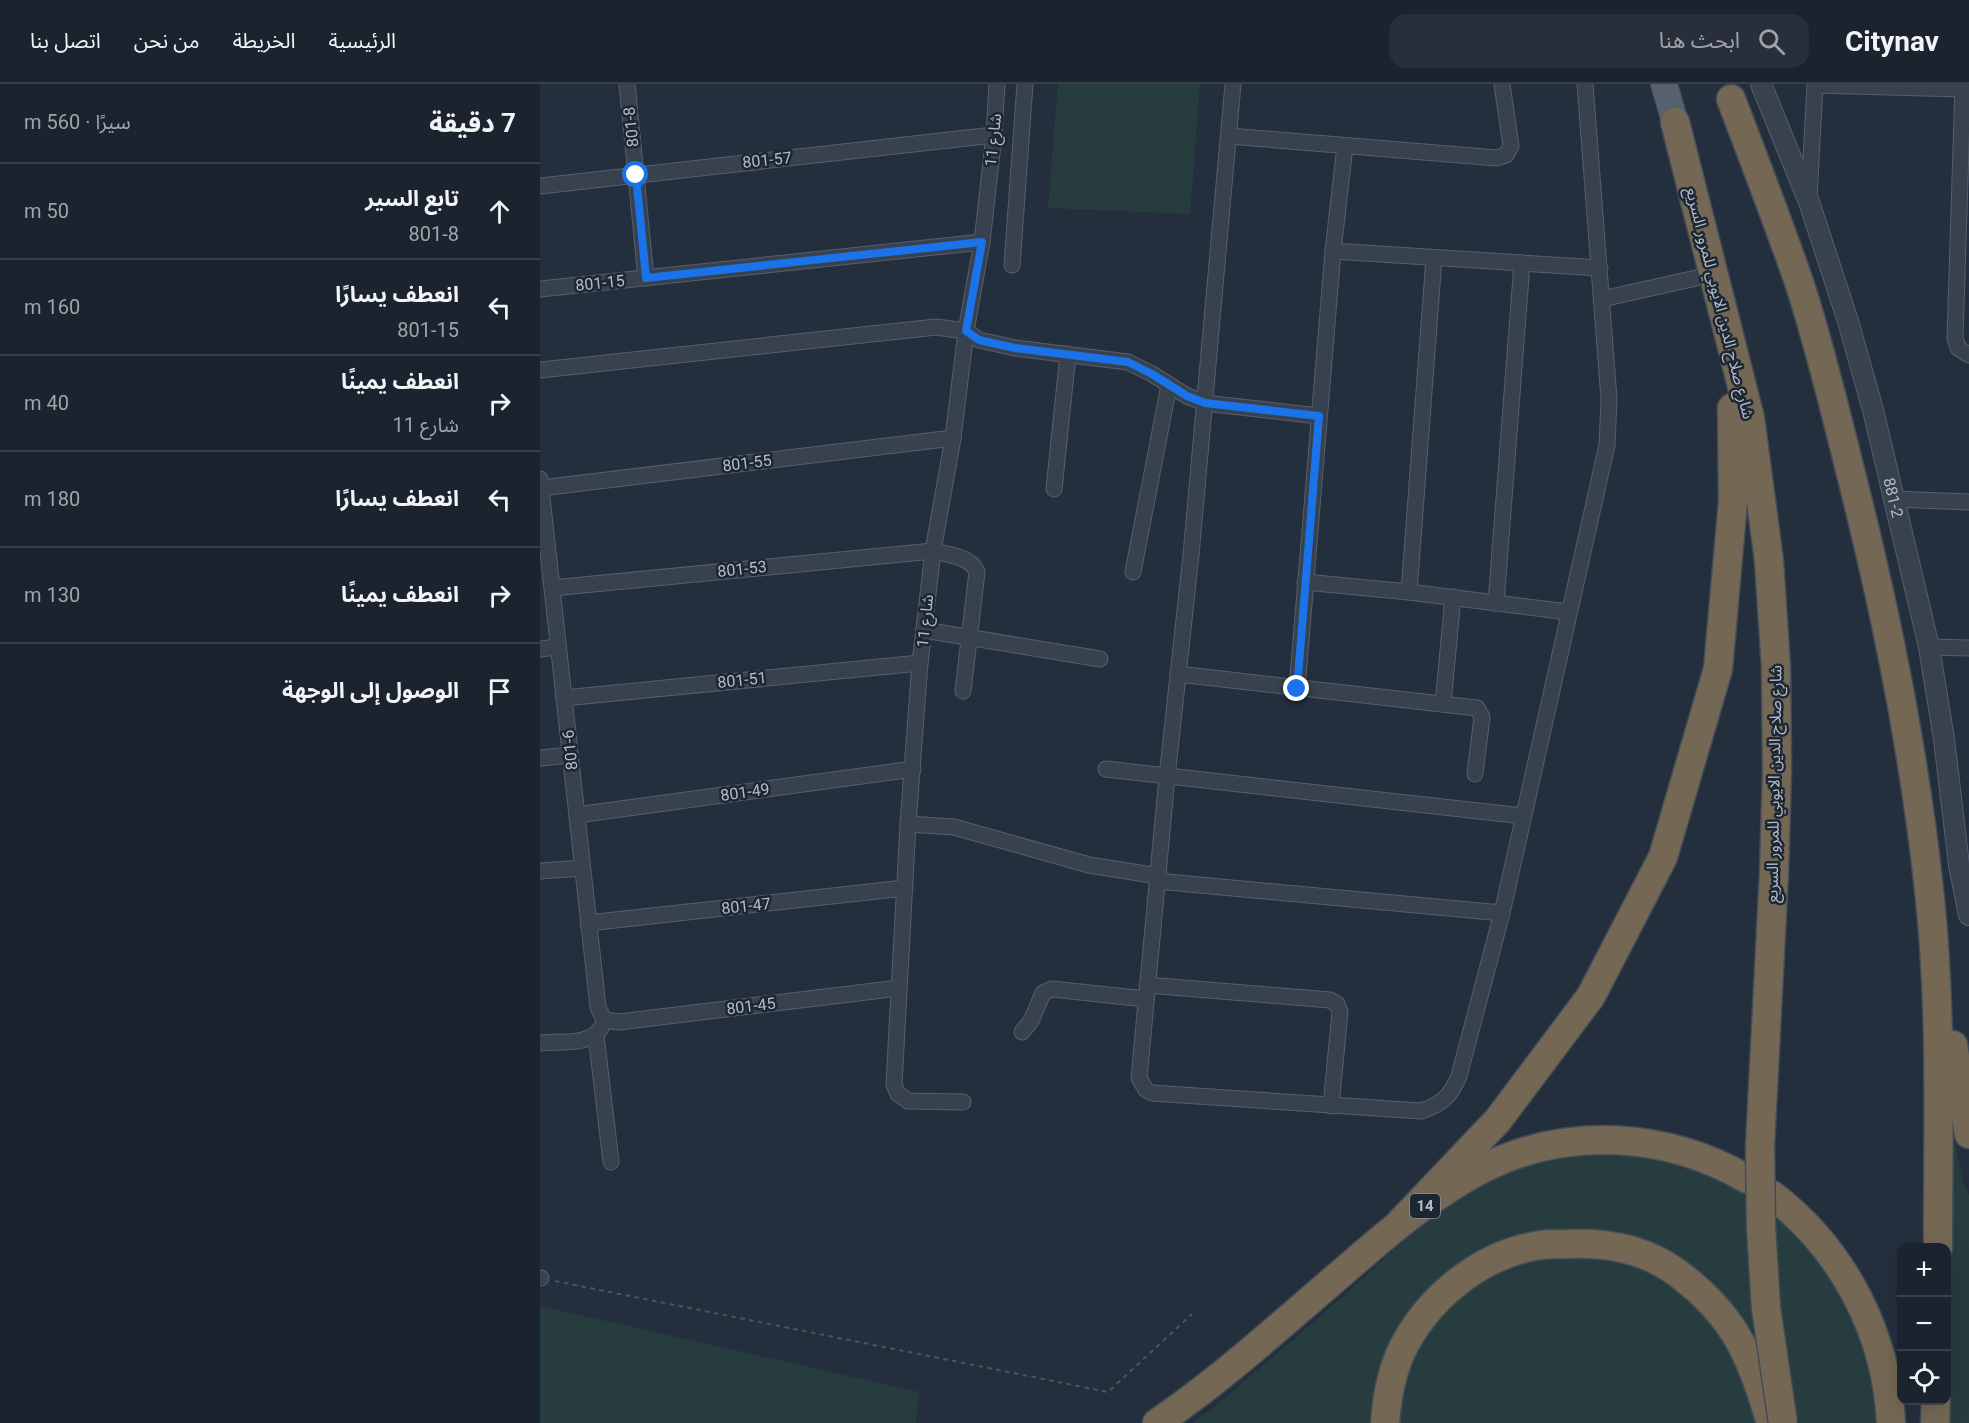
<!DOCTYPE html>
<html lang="ar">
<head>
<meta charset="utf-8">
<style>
  :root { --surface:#1b232e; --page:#282f3a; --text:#f1f3f6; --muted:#a0a4aa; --line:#39404a }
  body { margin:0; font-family:Roboto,"Noto Sans Arabic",sans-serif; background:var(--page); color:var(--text); direction:rtl }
  .controls { position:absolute; right:18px; bottom:18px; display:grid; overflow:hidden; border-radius:12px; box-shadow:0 6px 24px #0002 }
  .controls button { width:54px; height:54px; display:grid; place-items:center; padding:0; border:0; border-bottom:2px solid var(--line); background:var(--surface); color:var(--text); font:30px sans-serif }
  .stop { position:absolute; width:18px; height:18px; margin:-14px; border:4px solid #1a73e8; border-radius:50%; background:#fff }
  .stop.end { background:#1a73e8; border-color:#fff; box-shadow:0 2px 6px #0008 }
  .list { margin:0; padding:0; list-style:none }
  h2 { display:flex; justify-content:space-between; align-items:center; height:78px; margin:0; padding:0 24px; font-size:26px }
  h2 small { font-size:20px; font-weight:400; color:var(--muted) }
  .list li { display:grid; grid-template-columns:39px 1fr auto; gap:18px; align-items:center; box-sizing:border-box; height:96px; padding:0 24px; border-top:2px solid var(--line) }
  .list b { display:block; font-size:22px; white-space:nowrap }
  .list p { margin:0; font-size:20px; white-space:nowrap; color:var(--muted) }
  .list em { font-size:20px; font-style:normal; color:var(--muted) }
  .icon { flex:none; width:33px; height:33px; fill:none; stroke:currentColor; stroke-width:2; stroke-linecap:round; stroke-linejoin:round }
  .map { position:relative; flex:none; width:1429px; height:1339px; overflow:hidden; direction:ltr }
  header { display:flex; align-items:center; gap:36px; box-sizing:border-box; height:84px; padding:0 30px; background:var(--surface); border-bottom:2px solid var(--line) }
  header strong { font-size:28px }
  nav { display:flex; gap:33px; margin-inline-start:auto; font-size:21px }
  .search { width:420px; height:54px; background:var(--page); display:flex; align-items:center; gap:15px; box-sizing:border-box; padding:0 21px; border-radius:18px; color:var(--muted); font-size:22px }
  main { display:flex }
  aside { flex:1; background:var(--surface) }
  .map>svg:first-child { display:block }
</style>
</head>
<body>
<header>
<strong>Citynav</strong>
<div class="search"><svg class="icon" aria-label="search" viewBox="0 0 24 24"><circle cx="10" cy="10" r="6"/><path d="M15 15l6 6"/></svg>ابحث هنا</div>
<nav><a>الرئيسية</a><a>الخريطة</a><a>من نحن</a><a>اتصل بنا</a></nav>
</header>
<main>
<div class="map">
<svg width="1429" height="1339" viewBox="0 0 1429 1339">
  <rect width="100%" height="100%" fill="#242f3e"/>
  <g fill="#263c3f">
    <path d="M518 0H660L650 130 508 124Z"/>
    <path d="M1404 1008 1423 1096 1429 1111V1339H1405L1407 1151Z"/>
    <path d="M1111 1070 1205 1105 1264 1148 1322 1249 1337 1304 1338 1339H1255L1248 1305 1211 1245 1175 1202 1124 1168 965 1158 845 1277 831 1319V1339H652L678 1320 807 1209 885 1137 927 1108 985 1081 1020 1071Z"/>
    <path d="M1046 1168 1119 1189 1161 1222 1188 1259 1203 1293 1218 1339H858L859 1320 871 1275 886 1243 946 1192 981 1175Z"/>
    <path d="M0 1222 379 1308 376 1339H0Z"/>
  </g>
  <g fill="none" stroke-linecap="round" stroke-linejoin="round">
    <defs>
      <g id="minor">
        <path d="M87 0 106 194"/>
        <path d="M693 0 651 471 627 693 599 994 606 1006 612 1009 881 1027C901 1021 911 1012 919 992L962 829 1067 361 1069 315 1045 0"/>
        <path d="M1423 0 1415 254 1418 264 1429 271"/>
        <path d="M1275 1 1422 5"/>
        <path d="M689 52 957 74 966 71 971 62 962 0"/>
        <path d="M0 102 454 51"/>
        <path d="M1269 115 1275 0"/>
        <path d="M793 167 1060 184"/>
        <path d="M472 181 485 0"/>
        <path d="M0 205 442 158"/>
        <path d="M1062 215 1174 190"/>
        <path d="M0 286 396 243 426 247 439 256 475 264 588 278 612 290 647 312 665 319 779 332"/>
        <path d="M0 395 58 923 64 936"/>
        <path d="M1 404 413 354"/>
        <path d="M514 405 528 270"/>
        <path d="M1354 415 1429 418"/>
        <path d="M593 488 629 301"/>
        <path d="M765 498 869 508 1028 528"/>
        <path d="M12 504 393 467C408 471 431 472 437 488L423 607"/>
        <path d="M869 508 894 174"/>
        <path d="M956 519 982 179"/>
        <path d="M384 546 560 575"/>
        <path d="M1389 563 1429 564"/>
        <path d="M0 565 18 563"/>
        <path d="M638 590 937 624 942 633 935 690"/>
        <path d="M757 605 793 167 805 62"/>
        <path d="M24 614 380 579"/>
        <path d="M903 620 913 513"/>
        <path d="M0 674 30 671"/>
        <path d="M566 685 983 732"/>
        <path d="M37 731 373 685"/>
        <path d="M368 740 414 743 549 781 618 792"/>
        <path d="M0 787 42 784"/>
        <path d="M617 797 962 829"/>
        <path d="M48 839 365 804"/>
        <path d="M607 901 790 916 797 920 800 928 791 1022"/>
        <path d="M64 936 79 938 359 904"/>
        <path d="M482 948 491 937 503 909 512 905 606 915"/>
        <path d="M56 951 71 1078"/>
        <path d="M0 959C19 957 50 962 61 944"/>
        <path d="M423 1018 368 1017 358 1010 354 1001 368 740 380 579 393 467 413 354 426 247 442 158 454 51 457 0"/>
        <path d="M0 1194H1"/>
      </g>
      <g id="tertiary">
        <path id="s1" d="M1221 0 1269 118 1308 237 1333 326 1389 563 1404 655 1419 781 1429 831"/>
      </g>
      <path id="primary" d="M1124 0 1135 38"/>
      <g id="motorway">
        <path d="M1191 15C1215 78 1239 140 1261 204 1280 264 1295 325 1310 386 1346 527 1375 670 1390 815 1402 931 1398 1048 1398 1164"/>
        <path d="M1135 38 1210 334 1229 477 1236 583 1237 687 1234 789 1220 1062"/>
        <path d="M1413 961 1429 1050"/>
        <path d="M1232 1111C1303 1165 1347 1250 1351 1339"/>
        <path d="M861 1138 958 1036 1051 912 1123 773 1178 585 1193 417 1192 324"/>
        <path d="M617 1339C679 1297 734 1247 790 1199 839 1157 888 1112 946 1083 1029 1042 1128 1049 1207 1095"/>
        <path d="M845 1339C847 1312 852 1284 865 1260 892 1210 944 1169 1001 1161 1010 1160 1019 1160 1028 1160 1068 1158 1108 1166 1140 1191 1197 1234 1211 1274 1231 1339"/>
        <path d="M1395 1339 1396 1316"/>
      </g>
    </defs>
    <use href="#minor" stroke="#565f6c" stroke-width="17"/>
    <use href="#tertiary" stroke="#565f6c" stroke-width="22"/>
    <use href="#primary" stroke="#414a57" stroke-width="28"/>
    <use href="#motorway" stroke="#434c59" stroke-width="31"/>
    <path stroke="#44595c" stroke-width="2" stroke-dasharray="4.5 4.5" stroke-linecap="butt" d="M15 1197 568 1308 652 1230"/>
    <use href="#minor" stroke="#38414e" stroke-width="15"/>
    <use href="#tertiary" stroke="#38414e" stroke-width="20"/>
    <use href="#primary" stroke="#56606e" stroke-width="26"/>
    <use href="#motorway" stroke="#746855" stroke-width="28"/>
    <defs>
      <path id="motorway-bridge" d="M1220 1062 1221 1143 1226 1224 1243 1339"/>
    </defs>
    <use href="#motorway-bridge" stroke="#434c59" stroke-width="31" stroke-linecap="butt"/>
    <use href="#motorway-bridge" stroke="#746855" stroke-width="28"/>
  </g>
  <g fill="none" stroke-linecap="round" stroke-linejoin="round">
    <path stroke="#1a73e8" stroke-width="8" d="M96 91 106 194 442 158 426 247 439 256 475 264 588 278 612 290 647 312 665 319 779 332 757 605"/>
  </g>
  <g text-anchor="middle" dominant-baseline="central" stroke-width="5" stroke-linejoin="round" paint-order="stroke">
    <rect fill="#1d2633" stroke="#878f9c" stroke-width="1.5" x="870" y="1110" width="30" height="24" rx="4.5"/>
    <g font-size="15" font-weight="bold" fill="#b4bcc9">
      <text x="885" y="1122">14</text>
    </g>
    <g font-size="16" fill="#b4bcc9" stroke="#1d2633">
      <text transform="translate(91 43) rotate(-96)">801-8</text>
      <text transform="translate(453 56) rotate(-84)">شارع 11</text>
      <text transform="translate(227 76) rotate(-6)">801-57</text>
      <text transform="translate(60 199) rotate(-6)">801-15</text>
      <text transform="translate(1180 219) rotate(76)">شارع صلاح الدين الايوبي للمرور السريع</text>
      <text transform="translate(207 379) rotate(-7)">801-55</text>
      <text stroke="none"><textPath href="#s1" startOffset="435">881-2</textPath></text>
      <text transform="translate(202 485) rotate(-6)">801-53</text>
      <text transform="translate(385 537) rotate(-84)">شارع 11</text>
      <text transform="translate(202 596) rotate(-6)">801-51</text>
      <text transform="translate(30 666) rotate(-96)">801-6</text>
      <text transform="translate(1234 700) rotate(-89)">شارع صلاح الدين الايوبي للمرور السريع</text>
      <text transform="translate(205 708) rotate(-8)">801-49</text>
      <text transform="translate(206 822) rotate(-6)">801-47</text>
      <text transform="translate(211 922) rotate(-7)">801-45</text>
    </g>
  </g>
</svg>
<div class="controls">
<button>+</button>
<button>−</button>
<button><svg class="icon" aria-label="locate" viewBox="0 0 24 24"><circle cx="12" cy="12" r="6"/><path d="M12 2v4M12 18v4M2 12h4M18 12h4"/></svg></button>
</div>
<div class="stop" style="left:96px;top:91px"></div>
<div class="stop end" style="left:757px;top:605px"></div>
</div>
<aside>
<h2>7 دقيقة<small>سيرًا · 560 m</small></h2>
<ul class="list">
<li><svg class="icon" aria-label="ahead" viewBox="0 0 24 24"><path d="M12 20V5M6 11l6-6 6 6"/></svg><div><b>تابع السير</b><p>801-8</p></div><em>50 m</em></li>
<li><svg class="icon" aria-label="left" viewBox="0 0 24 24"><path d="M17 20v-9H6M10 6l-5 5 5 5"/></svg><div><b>انعطف يسارًا</b><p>801-15</p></div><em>160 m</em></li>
<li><svg class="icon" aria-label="right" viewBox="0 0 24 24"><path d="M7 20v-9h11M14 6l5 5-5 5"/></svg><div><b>انعطف يمينًا</b><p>شارع 11</p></div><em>40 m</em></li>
<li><svg class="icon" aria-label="left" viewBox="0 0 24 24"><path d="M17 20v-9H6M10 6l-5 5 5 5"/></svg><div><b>انعطف يسارًا</b></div><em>180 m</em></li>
<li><svg class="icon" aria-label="right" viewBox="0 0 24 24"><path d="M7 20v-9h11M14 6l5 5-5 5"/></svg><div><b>انعطف يمينًا</b></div><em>130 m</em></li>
<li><svg class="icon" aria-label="arrive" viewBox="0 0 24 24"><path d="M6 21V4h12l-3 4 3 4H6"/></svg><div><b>الوصول إلى الوجهة</b></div></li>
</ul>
</aside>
</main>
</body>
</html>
